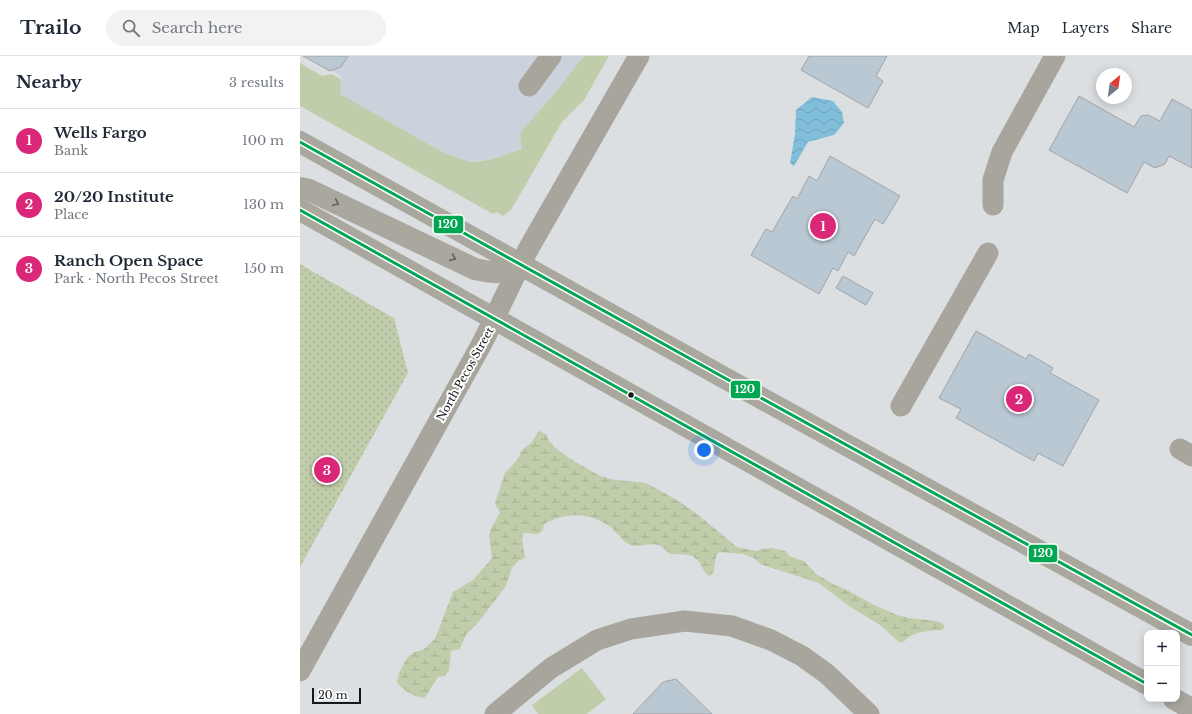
<!DOCTYPE html>
<html lang="en">
<head>
<meta charset="utf-8">
<style>
  :root { --surface:#fff; --page:#f2f2f3; --text:#1f2937; --muted:#747a83; --line:#e0e1e3; --accent:#db2777 }
  body { margin:0; font-family:"Libre Baskerville",serif; background:var(--page); color:var(--text) }
  .controls { position:absolute; right:12px; bottom:12px; display:grid; overflow:hidden; border-radius:8px; box-shadow:0 2px 10px #0003 }
  .controls button { width:36px; height:36px; display:grid; place-items:center; padding:0; border:0; border-bottom:1px solid var(--line); background:var(--surface); color:var(--text); font:20px sans-serif }
  .compass { position:absolute; left:796px; top:12px; width:36px; height:36px; border-radius:50%; background:var(--surface); box-shadow:0 2px 10px #0003; rotate:29deg }
  .scale { position:absolute; left:12px; bottom:10px; width:49px; box-sizing:border-box; padding-left:4px; border:2px solid #16191b; border-top:0; font-size:11px; line-height:14px; white-space:nowrap; color:#16191b; -webkit-text-stroke:3px #fff; paint-order:stroke }
  .you { position:absolute; left:404px; top:394px; width:14px; height:14px; margin:-10px; border:3px solid #fff; border-radius:50%; background:#1a73e8; box-shadow:0 0 0 6px #1a73e833 }
  .badge { display:grid; place-items:center; width:26px; height:26px; border-radius:50%; background:var(--accent); color:#fff; font-size:13px; font-weight:700 }
  .pin { position:absolute; translate:-50% -50%; border:2px solid #fff; box-shadow:0 1px 4px #0006 }
  .list { margin:0; padding:0; list-style:none }
  h2 { display:flex; justify-content:space-between; align-items:center; height:52px; margin:0; padding:0 16px; font-size:17px }
  h2 small { font-size:13px; font-weight:400; color:var(--muted) }
  .list li { display:grid; grid-template-columns:26px 1fr auto; gap:12px; align-items:center; box-sizing:border-box; height:64px; padding:0 16px; border-top:1px solid var(--line) }
  .list b { display:block; font-size:15px; white-space:nowrap }
  .list p { margin:0; font-size:13px; white-space:nowrap; color:var(--muted) }
  .list em { font-size:13px; font-style:normal; color:var(--muted) }
  .icon { flex:none; width:22px; height:22px; fill:none; stroke:currentColor; stroke-width:2; stroke-linecap:round; stroke-linejoin:round }
  .map { position:relative; flex:none; width:892px; height:658px; overflow:hidden }
  header { display:flex; align-items:center; gap:24px; box-sizing:border-box; height:56px; padding:0 20px; background:var(--surface); border-bottom:1px solid var(--line) }
  header strong { font-size:19px }
  nav { display:flex; gap:22px; margin-inline-start:auto; font-size:14px }
  .search { width:280px; height:36px; background:var(--page); display:flex; align-items:center; gap:10px; box-sizing:border-box; padding:0 14px; border-radius:22px; color:var(--muted); font-size:15px }
  main { display:flex }
  aside { flex:1; background:var(--surface) }
  .map>svg:first-child { display:block }
</style>
</head>
<body>
<header>
<strong>Trailo</strong>
<div class="search"><svg class="icon" aria-label="search" viewBox="0 0 24 24"><circle cx="10" cy="10" r="6"/><path d="M15 15l6 6"/></svg>Search here</div>
<nav><a>Map</a><a>Layers</a><a>Share</a></nav>
</header>
<main>
<aside>
<h2>Nearby<small>3 results</small></h2>
<ul class="list">
<li><span class="badge">1</span><div><b>Wells Fargo</b><p>Bank</p></div><em>100 m</em></li>
<li><span class="badge">2</span><div><b>20/20 Institute</b><p>Place</p></div><em>130 m</em></li>
<li><span class="badge">3</span><div><b>Ranch Open Space</b><p>Park · North Pecos Street</p></div><em>150 m</em></li>
</ul>
</aside>
<div class="map">
<svg width="892" height="658" viewBox="0 0 892 658">
  <defs>
    <pattern id="wetland-marsh" width="20" height="14" patternUnits="userSpaceOnUse"><rect width="20" height="14" fill="#c0cdaa"/><path d="M1 5h8M5 5V1M11 12h8M15 12V8" fill="none" stroke="#a4af92"/></pattern>
    <pattern id="park-dots" width="8" height="8" patternUnits="userSpaceOnUse"><rect width="8" height="8" fill="#c0cdaa"/><path d="M2 2h.1M6 6h.1" fill="none" stroke="#a4af92" stroke-width="1.8" stroke-linecap="round"/></pattern>
    <pattern id="water-waves" width="16" height="10" patternUnits="userSpaceOnUse"><rect width="16" height="10" fill="#81beda"/><path d="M0 5q4-4 8 0t8 0" fill="none" stroke="#6fa3ba"/></pattern>
  </defs>
  <rect width="100%" height="100%" fill="#dcdfe2"/>
  <path fill="#cad3db" d="M5 0H283L222 93 189 104 168 105 144 97 39 38 41 20Z"/>
  <g fill="#c0cdaa">
    <path d="M284 0H309L284 44 262 66 211 154 203 160 197 156 193 158 0 50V7L22 20 31 18 41 23 40 38 144 97 158 102 172 106 189 104 222 93 220 77 255 37Z"/>
    <path d="M282 612 306 643 287 658H238L232 649Z"/>
  </g>
  <path fill="url(#wetland-marsh)" d="M240 375 247 379 248 383 254 391 269 402 300 420 315 424 339 426 346 427 377 444 397 458 437 491 456 495 461 493 472 492 485 495 491 501 504 505 516 518 535 529 549 535 574 549 597 559 609 562 636 565 642 567 645 571 642 574C630 575 611 575 604 586H599L580 569 549 550 519 527 460 508 454 502 443 498 419 496C413 502 416 511 412 519L409 520C404 517 403 512 400 507 393 496 380 499 370 498 367 496 364 492 361 490 351 485 341 492 331 489 322 486 318 476 310 471 290 456 266 456 244 468L243 474 238 478 224 477 222 482 225 502 218 505 212 512 206 530 180 564 166 579 160 593 151 595 149 615 144 620 138 621C132 628 131 635 124 642 113 640 103 635 97 626L99 617 107 602 114 596 123 594 135 583 153 536 173 524 192 502 189 480 191 472 200 457 195 447 205 417 217 404 222 394 232 386 238 376Z"/>
  <path fill="url(#park-dots)" d="M0 208 94 262 108 317 0 511Z"/>
  <path fill="url(#water-waves)" d="M512 41 533 45 542 56 544 67 534 79 508 86 494 110 490 107 495 78 496 54Z"/>
  <g fill="#bac8d4" stroke="#a2a4a7">
    <path d="M3 0H48L41 11 30 15Z"/>
    <path d="M509 0H587L576 20 583 25 568 52 501 14Z"/>
    <path d="M779 40 834 71 841 60 848 59 860 65 872 43 892 54V112L869 100 865 108 855 112 844 106 827 137 749 94Z"/>
    <path d="M530 100 600 140 583 168 575 163 554 200 548 196 538 215 533 212 519 238 451 199 466 173 472 176 493 140 497 143 509 120 517 125Z"/>
    <path d="M543 220 573 237 566 249 536 232Z"/>
    <path d="M676 275 726 303 729 298 753 312 750 317 799 344 763 410 738 397 734 405 656 362 661 353 639 342Z"/>
    <path d="M376 623 412 658H333L363 626Z"/>
  </g>
  <g fill="none" stroke-linecap="round" stroke-linejoin="round">
    <g stroke="#a7a59c" stroke-width="21">
      <path d="M229 30 251 0"/>
      <path d="M693 149V124L702 96 755 0"/>
      <path d="M601 350 688 197"/>
      <path d="M880 393 892 400"/>
      <path d="M0 615 180 291C199 255 214 218 234 183L339 0"/>
      <path d="M195 658 251 612 297 584 331 573 385 565 432 570 471 584 502 600 527 618 569 658"/>
    </g>
    <g stroke="#a9a79e" stroke-width="22">
      <path d="M0 86 441 331 892 579"/>
      <path d="M0 132 9 134 175 213C197 218 199 218 220 208"/>
      <path d="M0 154 847 628"/>
      <path d="M874 643 892 653"/>
    </g>
    <defs>
      <g id="bus-1">
        <path d="M0 86 441 331 892 579"/>
        <path d="M0 154 847 628"/>
      </g>
    </defs>
    <use href="#bus-1" stroke="#fff" stroke-width="6"/>
    <use href="#bus-1" stroke="#00a651" stroke-width="3"/>
  </g>
  <defs><path id="oneway-chevron" d="M-2-3.5L2.5 0L-2 3.5" fill="none" stroke-width="1.6" stroke-linecap="round" stroke-linejoin="round"/></defs>
  <g stroke="#60605c">
    <use href="#oneway-chevron" transform="translate(36 147) rotate(25)"/>
    <use href="#oneway-chevron" transform="translate(153 202) rotate(25)"/>
  </g>
  <circle fill="#16191b" stroke="#fff" stroke-width="1.5" cx="331" cy="339" r="3.5"/>
  <g text-anchor="middle" dominant-baseline="central" stroke-width="4" stroke-linejoin="round" paint-order="stroke">
    <g font-size="11" fill="#16191b" stroke="#fff">
      <text transform="translate(165 318) rotate(-61)">North Pecos Street</text>
    </g>
  </g>
  <g stroke="#fff" stroke-width="1.5">
    <rect x="133" y="159" width="31" height="19" rx="4" fill="#00a651"/>
    <rect x="430" y="324" width="31" height="19" rx="4" fill="#00a651"/>
    <rect x="728" y="488" width="30" height="19" rx="4" fill="#00a651"/>
  </g>
  <g font-size="11" text-anchor="middle" font-weight="bold" fill="#fff">
    <text x="148" y="172">120</text>
    <text x="445" y="337">120</text>
    <text x="743" y="501">120</text>
  </g>
</svg>
<div class="controls">
<button>+</button>
<button>−</button>
</div>
<svg class="compass" viewBox="-18 -18 36 36"><path d="M0-13l5 13h-10z" fill="#e53935"/><path d="M0 13l5-13h-10z" fill="#747a83"/></svg>
<div class="scale">20 m</div>
<div class="you"></div>
<div class="pin badge" style="left:523px;top:170px">1</div>
<div class="pin badge" style="left:719px;top:343px">2</div>
<div class="pin badge" style="left:27px;top:414px">3</div>
</div>
</main>
</body>
</html>
